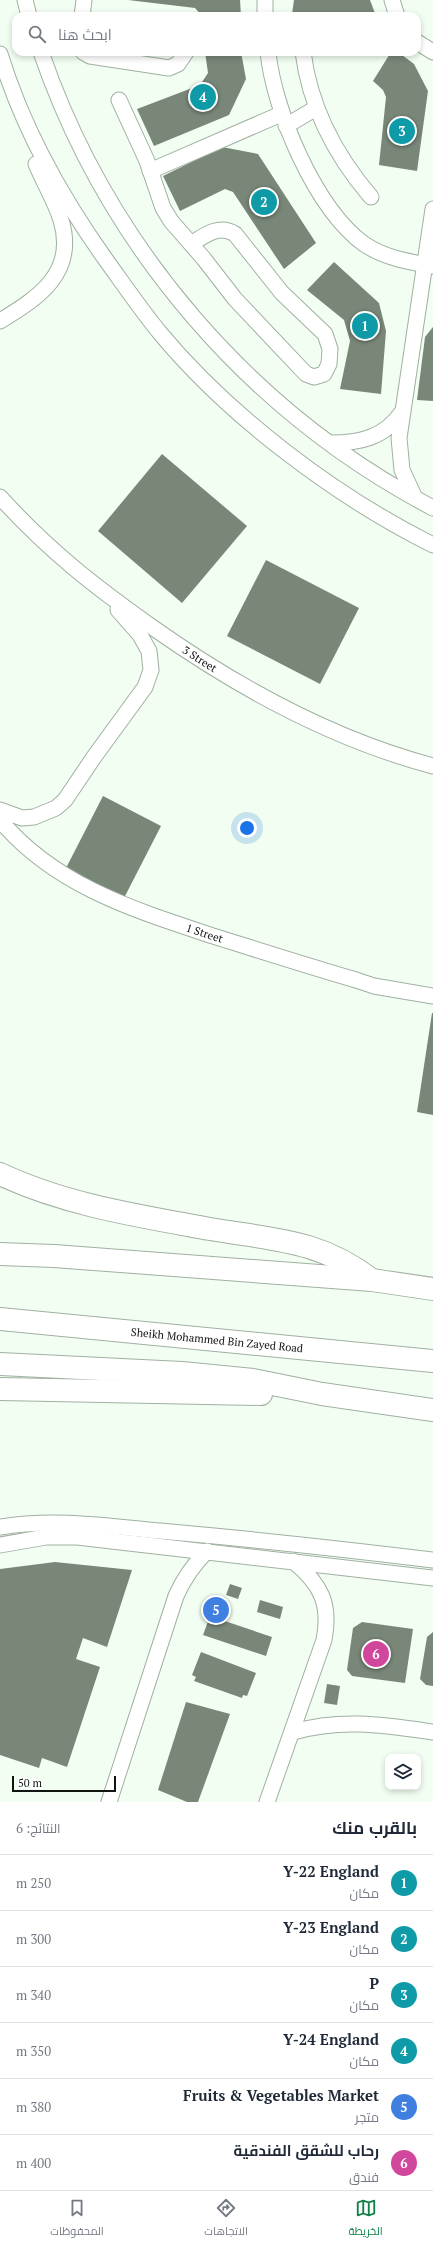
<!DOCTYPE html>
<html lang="ar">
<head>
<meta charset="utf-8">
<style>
  :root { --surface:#fff; --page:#f2f2f3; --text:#1f2937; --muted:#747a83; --line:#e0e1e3; --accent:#0b8043 }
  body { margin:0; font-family:"PT Serif",Cairo,serif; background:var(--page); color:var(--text); direction:rtl }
  .controls { position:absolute; right:12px; bottom:12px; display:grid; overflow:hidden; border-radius:8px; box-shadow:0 2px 6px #0003 }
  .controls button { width:36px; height:36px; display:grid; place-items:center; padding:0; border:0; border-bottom:1px solid var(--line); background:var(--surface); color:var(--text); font:20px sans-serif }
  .scale { position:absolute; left:12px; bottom:10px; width:104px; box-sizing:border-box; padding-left:4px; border:2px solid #101510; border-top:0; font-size:11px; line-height:14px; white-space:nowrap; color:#101510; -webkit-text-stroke:3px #fff; paint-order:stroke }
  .you { position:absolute; left:247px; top:828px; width:14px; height:14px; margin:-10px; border:3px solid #fff; border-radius:50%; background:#1a73e8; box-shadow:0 0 0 6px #1a73e833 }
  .badge { display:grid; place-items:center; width:26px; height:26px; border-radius:50%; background:var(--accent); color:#fff; font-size:13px; font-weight:700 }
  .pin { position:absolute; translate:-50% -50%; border:2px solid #fff; box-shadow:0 1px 4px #0006 }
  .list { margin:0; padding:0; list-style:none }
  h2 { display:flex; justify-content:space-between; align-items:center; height:52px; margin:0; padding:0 16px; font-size:17px }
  h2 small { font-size:13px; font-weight:400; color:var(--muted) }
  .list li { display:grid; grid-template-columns:26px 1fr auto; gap:12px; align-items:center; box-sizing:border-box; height:56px; padding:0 16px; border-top:1px solid var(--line) }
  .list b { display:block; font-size:15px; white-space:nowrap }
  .list p { margin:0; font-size:13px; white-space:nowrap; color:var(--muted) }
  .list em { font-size:13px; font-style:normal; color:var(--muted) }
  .icon { flex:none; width:22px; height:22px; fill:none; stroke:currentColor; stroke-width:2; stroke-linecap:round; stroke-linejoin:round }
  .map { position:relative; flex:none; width:433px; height:1802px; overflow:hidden; direction:ltr }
  .search { position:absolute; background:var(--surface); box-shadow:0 2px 6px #0003; left:12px; right:12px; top:12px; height:44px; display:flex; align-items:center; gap:10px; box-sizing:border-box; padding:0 14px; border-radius:12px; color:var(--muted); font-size:15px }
  .sheet { height:388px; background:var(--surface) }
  nav { display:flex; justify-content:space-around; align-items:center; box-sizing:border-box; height:56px; border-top:1px solid var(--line); background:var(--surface); font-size:11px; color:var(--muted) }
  nav a { display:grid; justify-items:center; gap:2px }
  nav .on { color:var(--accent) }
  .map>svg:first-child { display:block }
</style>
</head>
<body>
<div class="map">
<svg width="433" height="1802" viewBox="0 0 433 1802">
  <rect width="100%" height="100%" fill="#f1fef1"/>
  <g fill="#798779">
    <path d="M128 0H240L241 16H202L195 8Z"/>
    <path d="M294 0H370L376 16 292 14Z"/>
    <path d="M205 52H241L246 79 229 115 154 146 137 109 200 85 208 73Z"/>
    <path d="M391 52H398L414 64 428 91 417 171 379 165 386 97 383 90 373 81Z"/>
    <path d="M222 147 258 154 316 243 284 269 233 192 225 189 180 211 163 176Z"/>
    <path d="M334 262 379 303 386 331 381 394 340 389 350 341 344 320 307 290Z"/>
    <path d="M433 327V401L417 400 425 337Z"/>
    <path d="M162 454 247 526 182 603 98 531Z"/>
    <path d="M266 560 359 608 320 684 227 636Z"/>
    <path d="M103 796 161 826 123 900 65 870Z"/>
    <path d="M432 1013H433V1115L417 1112Z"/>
    <path d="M55 1562 132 1570 107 1647 83 1638 76 1659 100 1667 67 1767 42 1758 39 1768 0 1755V1569Z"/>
    <path d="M230 1584 242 1588 238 1599 226 1595Z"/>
    <path d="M260 1600 283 1607 280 1619 257 1612Z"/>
    <path d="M210 1616 272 1637 266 1656 203 1635Z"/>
    <path d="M362 1622 413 1629 405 1683 352 1676 347 1670 353 1628Z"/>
    <path d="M433 1632V1686L426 1685 420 1679 427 1637Z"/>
    <path d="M201 1652 256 1673 247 1696 243 1695 242 1698 194 1681 196 1677 192 1675Z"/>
    <path d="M327 1684 340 1686 337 1705 324 1703Z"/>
    <path d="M186 1702 230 1714 198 1802H187L158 1790Z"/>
  </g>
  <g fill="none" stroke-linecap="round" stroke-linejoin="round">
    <defs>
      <g id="minor">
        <path d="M25 0 29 16"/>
        <path d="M265 0V16"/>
        <path d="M392 0 397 16"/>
        <path d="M82 16 84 0"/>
        <path d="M417 42 433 52"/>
        <path d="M41 52C108 247 250 412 433 508"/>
        <path d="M83 52 90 56 169 68 178 64 186 52"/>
        <path d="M268 52C274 111 315 208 364 244 385 258 409 262 433 266"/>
        <path d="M303 52C310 107 335 155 371 197"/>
        <path d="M0 54C23 129 61 197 106 260 124 285 141 310 160 333 230 417 335 496 433 545"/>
        <path d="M119 100 147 161 163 208 171 221 204 259 235 299 306 374 314 377 324 374 329 364 330 349 325 334 282 293 235 234C219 224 205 235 191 244"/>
        <path d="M286 126 316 108"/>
        <path d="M150 171 281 114"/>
        <path d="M0 321C38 298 77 273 61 220 55 201 44 183 36 164"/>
        <path d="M330 443C360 443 384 438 402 412"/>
        <path id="s1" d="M0 497C48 550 94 586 152 627 237 687 331 739 433 766"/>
        <path d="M415 498 402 470 399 438 433 209"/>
        <path d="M0 810 22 818 34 817 56 808 65 800 94 757 145 687 151 670 149 651 140 635 118 610"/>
        <path id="s2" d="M0 820C55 886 135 910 213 936 261 951 308 966 356 980L374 986 433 996"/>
        <path d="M0 1527C53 1518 107 1526 160 1531 251 1539 342 1549 433 1560"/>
        <path d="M0 1545 46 1537H77L433 1578"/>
        <path d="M293 1732C342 1718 384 1725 433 1732"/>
        <path d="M109 1802 176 1596C184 1578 193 1565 207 1551"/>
        <path d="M267 1802 324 1640C331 1604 321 1584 293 1561"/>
      </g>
      <g id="highway">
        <path d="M0 1174C66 1205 139 1216 210 1229 274 1240 318 1239 372 1280"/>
        <path d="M0 1254 54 1256 372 1280 433 1289"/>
        <path id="s3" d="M0 1319 433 1361"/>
        <path d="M0 1364 182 1373 253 1380 322 1394 433 1410"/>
        <path d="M0 1389 261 1394"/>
      </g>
    </defs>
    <use href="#minor" stroke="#a0b0a1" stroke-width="17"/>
    <use href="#highway" stroke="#a0b0a1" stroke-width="24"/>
    <use href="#minor" stroke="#fff" stroke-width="15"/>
    <use href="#highway" stroke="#fff" stroke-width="22"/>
  </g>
  <g text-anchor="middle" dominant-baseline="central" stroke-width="3" stroke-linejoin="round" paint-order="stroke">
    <g font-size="11" fill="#101510" stroke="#fff">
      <text stroke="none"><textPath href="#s1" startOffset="258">3 Street</textPath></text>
      <text stroke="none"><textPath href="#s2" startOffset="237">1 Street</textPath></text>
      <text stroke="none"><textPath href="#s3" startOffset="218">Sheikh Mohammed Bin Zayed Road</textPath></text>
    </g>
  </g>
</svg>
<div class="controls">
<button><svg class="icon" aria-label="layers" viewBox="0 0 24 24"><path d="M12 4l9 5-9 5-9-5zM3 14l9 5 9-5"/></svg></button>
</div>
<div class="scale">50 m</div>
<div class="you"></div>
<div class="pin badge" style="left:365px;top:326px;background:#0f9aa8">1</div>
<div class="pin badge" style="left:264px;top:202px;background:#0f9aa8">2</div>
<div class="pin badge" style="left:402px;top:131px;background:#0f9aa8">3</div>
<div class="pin badge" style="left:203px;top:97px;background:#0f9aa8">4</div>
<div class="pin badge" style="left:216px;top:1610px;background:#3f7fe0">5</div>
<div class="pin badge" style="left:376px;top:1654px;background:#d1479c">6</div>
<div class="search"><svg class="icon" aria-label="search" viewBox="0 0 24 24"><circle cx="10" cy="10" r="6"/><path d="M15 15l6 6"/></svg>ابحث هنا</div>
</div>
<section class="sheet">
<h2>بالقرب منك<small>النتائج: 6</small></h2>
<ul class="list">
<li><span class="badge" style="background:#0f9aa8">1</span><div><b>Y-22 England</b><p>مكان</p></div><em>250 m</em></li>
<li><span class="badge" style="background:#0f9aa8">2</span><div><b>Y-23 England</b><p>مكان</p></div><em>300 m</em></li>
<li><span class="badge" style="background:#0f9aa8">3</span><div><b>P</b><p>مكان</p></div><em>340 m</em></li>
<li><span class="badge" style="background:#0f9aa8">4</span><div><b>Y-24 England</b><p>مكان</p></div><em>350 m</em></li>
<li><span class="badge" style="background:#3f7fe0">5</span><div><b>Fruits &amp; Vegetables Market</b><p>متجر</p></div><em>380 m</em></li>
<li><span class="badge" style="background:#d1479c">6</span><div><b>رحاب للشقق الفندقية</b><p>فندق</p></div><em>400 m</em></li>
</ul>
</section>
<nav>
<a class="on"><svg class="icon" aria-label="map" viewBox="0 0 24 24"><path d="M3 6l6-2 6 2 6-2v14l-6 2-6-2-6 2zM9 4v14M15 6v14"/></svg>الخريطة</a>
<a><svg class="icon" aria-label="directions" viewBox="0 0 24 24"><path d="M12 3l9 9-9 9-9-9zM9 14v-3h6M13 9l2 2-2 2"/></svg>الاتجاهات</a>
<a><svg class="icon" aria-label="saved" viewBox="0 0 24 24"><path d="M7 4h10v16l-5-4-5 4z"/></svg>المحفوظات</a>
</nav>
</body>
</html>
